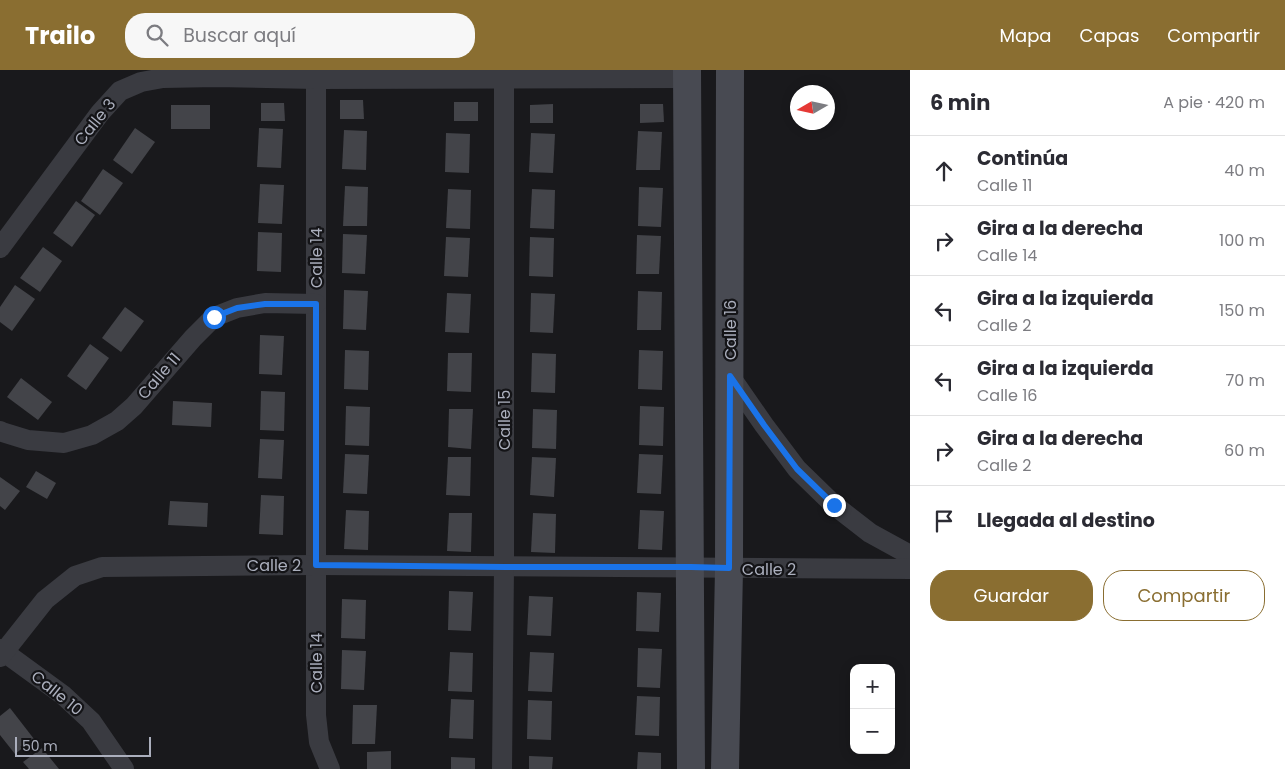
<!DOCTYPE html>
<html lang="es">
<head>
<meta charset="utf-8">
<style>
  :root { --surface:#fff; --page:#f7f7f7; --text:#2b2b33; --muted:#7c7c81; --line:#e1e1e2; --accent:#8a6e31 }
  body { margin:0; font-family:Poppins,sans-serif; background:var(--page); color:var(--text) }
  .controls { position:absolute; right:15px; bottom:15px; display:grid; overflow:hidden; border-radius:10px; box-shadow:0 2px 12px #0003 }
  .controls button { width:45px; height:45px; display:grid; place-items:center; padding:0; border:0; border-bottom:1px solid var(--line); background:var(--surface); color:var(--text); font:25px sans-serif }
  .compass { position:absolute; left:790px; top:15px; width:45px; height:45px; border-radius:50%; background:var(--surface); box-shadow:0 2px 12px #0003; rotate:261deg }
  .scale { position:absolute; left:15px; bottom:12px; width:136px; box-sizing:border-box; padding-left:5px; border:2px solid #abafbd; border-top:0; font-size:14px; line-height:18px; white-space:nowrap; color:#abafbd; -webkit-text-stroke:4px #141417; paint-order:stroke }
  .stop { position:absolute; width:15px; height:15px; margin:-11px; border:4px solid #1a73e8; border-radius:50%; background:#fff }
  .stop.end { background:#1a73e8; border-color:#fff; box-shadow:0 1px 5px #0008 }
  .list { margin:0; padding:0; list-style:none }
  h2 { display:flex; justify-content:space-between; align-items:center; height:65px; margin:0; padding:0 20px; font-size:21px }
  h2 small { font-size:16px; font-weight:400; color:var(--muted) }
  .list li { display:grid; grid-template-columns:32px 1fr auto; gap:15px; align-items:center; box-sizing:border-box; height:70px; padding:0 20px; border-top:1px solid var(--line) }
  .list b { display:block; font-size:19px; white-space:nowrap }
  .list p { margin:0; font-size:16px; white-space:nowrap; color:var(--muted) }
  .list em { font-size:16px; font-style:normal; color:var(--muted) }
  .actions { display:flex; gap:10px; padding:15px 20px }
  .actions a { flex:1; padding:11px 0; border:1px solid var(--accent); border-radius:20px; text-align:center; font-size:18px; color:var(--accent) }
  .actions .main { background:var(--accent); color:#fff }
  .icon { flex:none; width:28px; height:28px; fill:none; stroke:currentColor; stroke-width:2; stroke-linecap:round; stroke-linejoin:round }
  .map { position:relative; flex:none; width:910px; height:699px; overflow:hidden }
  header { display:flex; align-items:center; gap:30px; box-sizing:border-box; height:70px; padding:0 25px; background:var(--accent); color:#fff }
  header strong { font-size:24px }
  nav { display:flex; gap:28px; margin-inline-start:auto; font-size:18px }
  .search { width:350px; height:45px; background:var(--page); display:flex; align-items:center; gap:12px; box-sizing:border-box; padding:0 18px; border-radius:20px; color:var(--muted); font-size:19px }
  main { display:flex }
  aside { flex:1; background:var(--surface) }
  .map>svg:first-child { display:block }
</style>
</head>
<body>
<header>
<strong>Trailo</strong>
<div class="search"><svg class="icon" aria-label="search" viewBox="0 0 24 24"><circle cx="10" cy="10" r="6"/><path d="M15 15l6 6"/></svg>Buscar aquí</div>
<nav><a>Mapa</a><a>Capas</a><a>Compartir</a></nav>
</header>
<main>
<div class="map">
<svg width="910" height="699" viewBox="0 0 910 699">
  <rect width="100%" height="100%" fill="#19191c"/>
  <g fill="#434449">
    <path d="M340 30H363L364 49H340Z"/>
    <rect x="454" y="32" width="24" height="19"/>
    <path d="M261 33H284L285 51H261Z"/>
    <path d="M553 34V53H530V35Z"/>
    <path d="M640 34H663L664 52 640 53Z"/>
    <rect x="171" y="35" width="39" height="24"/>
    <path d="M135 58 155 72 132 104 113 90Z"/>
    <path d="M259 58 283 59 281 98 257 97Z"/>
    <path d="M344 60 367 61 366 100 342 99Z"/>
    <path d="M638 61 662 62 660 100H636Z"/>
    <path d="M446 63 470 64 469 103 445 102Z"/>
    <path d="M531 63 555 64 553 103 529 102Z"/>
    <path d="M103 99 123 113 100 145 81 131Z"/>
    <path d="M260 114 284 115 282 154 258 153Z"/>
    <path d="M345 116 368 117 367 156H343Z"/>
    <path d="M639 117 663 118 661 157 638 156Z"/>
    <path d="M448 119 471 120 470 159 446 158Z"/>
    <path d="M532 119 555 120 554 159 530 158Z"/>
    <path d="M76 131 95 145 72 177 53 163Z"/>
    <path d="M258 162 282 163 281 202 257 201Z"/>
    <path d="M343 164 367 165 365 204 342 203Z"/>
    <path d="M637 165 661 166 659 204H636Z"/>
    <path d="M446 167 470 168 468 207 444 206Z"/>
    <path d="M530 167 554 168 553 207 529 206Z"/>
    <path d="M43 177 62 191 40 222 20 208Z"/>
    <path d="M15 215 35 229 12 261 0 252V237Z"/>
    <path d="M344 220 368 221 366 260 343 259Z"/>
    <path d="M638 221 662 222 661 260H637Z"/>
    <path d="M447 223 471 224 469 263 445 262Z"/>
    <path d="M531 223 555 224 553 263 530 262Z"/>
    <path d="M125 237 144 251 121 282 102 268Z"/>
    <path d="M260 265 284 266 282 305 259 304Z"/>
    <path d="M90 274 109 288 86 320 67 306Z"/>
    <path d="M345 280 369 281 368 320 344 319Z"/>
    <path d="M639 280 663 281 662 320 638 319Z"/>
    <path d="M448 283H472L471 322 447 321Z"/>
    <path d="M532 283 556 284 555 323 531 322Z"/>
    <path d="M21 308 52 332 38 350 7 327Z"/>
    <path d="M261 321 285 322 284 361 260 360Z"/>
    <path d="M173 331 212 333 211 357 172 355Z"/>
    <path d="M346 336 370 337 369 376 345 375Z"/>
    <path d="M640 336 664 337 663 376 639 375Z"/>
    <path d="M449 339H473L471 379 448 377Z"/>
    <path d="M533 339 557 340 556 379 532 378Z"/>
    <path d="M260 369 284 370 282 409 258 408Z"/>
    <path d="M345 384 369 385 367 424 343 423Z"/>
    <path d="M639 384 663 385 661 424 637 423Z"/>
    <path d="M448 387H471L470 426 446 425Z"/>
    <path d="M532 387 556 388 554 427 530 425Z"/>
    <path d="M36 401 56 413 47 429 26 417Z"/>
    <path d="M0 407 20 421 5 440 0 436Z"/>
    <path d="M261 425 284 426 283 465 259 464Z"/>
    <path d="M170 431 208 433 207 457 168 455Z"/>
    <path d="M346 440 369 441 368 480 344 479Z"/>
    <path d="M640 440 664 441 662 480 638 479Z"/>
    <path d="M449 443H472L471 482 447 481Z"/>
    <path d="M533 443 556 444 555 483 531 482Z"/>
    <path d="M449 521 473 522 471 561 448 560Z"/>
    <path d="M637 522 661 523 659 562 636 561Z"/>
    <path d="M529 526 553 527 551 566 527 565Z"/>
    <path d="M342 529 366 530 365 569 341 568Z"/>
    <path d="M638 578 662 579 660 618 637 617Z"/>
    <path d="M342 580 366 581 364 620 341 619Z"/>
    <path d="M450 582 473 583 472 622 448 621Z"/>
    <path d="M530 582 554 583 552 622 528 621Z"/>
    <path d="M637 626 660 627 659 666 635 665Z"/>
    <path d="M451 629 474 630 473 669 449 668Z"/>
    <path d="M528 630 552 631 551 670 527 669Z"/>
    <path d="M353 635H377L375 674H352Z"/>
    <path d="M10 638 34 669 15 684 0 665V646Z"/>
    <path d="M42 678 59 699H29L23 692Z"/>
    <path d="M391 681V699H367V682Z"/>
    <path d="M638 682 661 683V699H637Z"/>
    <path d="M529 686 553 687 552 699H529Z"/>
    <path d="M451 687 475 688V699H451Z"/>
  </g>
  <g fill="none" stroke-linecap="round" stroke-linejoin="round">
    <g stroke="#3a3b41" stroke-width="20">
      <path d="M316 0V645L319 672 330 699"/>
      <path d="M0 178 100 43 120 21 141 12 163 8 216 7 316 9 687 8"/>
      <path d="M730 306 764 355 797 399 834 435 870 463 910 485"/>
      <path d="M0 361 2 362 28 370 64 373 92 365 117 351 134 336 193 268 214 247 237 238 265 233 316 234"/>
      <path d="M0 579 63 625 91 651 124 699"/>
      <path d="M0 587 45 530 75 506 102 497 316 495 910 499"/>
      <path d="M502 699 504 497V0"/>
    </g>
    <g stroke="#484a52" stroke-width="28">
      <path d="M687 0 691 699"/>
      <path d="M725 699 729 499 730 0"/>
    </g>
  </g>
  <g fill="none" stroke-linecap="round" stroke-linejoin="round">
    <path stroke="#1a73e8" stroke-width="6" d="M214 247 237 238 265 234H316V495L504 497H691L729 498 730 306 764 355 797 399 834 435"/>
  </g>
  <g text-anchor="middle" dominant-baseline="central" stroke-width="4.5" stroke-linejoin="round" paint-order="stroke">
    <g font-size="16" fill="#abafbd" stroke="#141417">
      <text transform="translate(95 52) rotate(-51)">Calle 3</text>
      <text transform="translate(316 188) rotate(-90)">Calle 14</text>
      <text transform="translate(730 260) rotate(-90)">Calle 16</text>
      <text transform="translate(159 306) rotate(-49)">Calle 11</text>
      <text transform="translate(504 350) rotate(-90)">Calle 15</text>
      <text x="274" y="495">Calle 2</text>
      <text x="769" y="499">Calle 2</text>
      <text transform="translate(316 593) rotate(-90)">Calle 14</text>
      <text transform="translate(57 623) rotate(39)">Calle 10</text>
    </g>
  </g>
</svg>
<div class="controls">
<button>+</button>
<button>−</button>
</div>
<svg class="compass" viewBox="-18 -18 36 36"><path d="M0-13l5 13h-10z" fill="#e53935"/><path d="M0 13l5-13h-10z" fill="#7c7c81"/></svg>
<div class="scale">50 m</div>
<div class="stop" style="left:214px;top:247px"></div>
<div class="stop end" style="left:834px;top:435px"></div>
</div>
<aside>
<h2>6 min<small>A pie · 420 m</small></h2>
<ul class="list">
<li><svg class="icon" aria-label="ahead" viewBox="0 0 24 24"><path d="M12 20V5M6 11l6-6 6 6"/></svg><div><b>Continúa</b><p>Calle 11</p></div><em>40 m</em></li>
<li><svg class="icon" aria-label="right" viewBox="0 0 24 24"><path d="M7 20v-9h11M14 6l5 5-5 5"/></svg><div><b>Gira a la derecha</b><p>Calle 14</p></div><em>100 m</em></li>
<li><svg class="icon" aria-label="left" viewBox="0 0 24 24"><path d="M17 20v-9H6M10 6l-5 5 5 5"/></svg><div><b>Gira a la izquierda</b><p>Calle 2</p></div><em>150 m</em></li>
<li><svg class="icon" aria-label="left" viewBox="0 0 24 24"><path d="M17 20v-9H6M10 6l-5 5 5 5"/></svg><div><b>Gira a la izquierda</b><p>Calle 16</p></div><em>70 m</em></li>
<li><svg class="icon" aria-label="right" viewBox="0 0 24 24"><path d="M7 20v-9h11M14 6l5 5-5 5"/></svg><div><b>Gira a la derecha</b><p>Calle 2</p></div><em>60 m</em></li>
<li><svg class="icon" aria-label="arrive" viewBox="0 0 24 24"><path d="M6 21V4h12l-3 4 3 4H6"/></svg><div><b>Llegada al destino</b></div></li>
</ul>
<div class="actions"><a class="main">Guardar</a><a>Compartir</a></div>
</aside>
</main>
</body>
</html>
